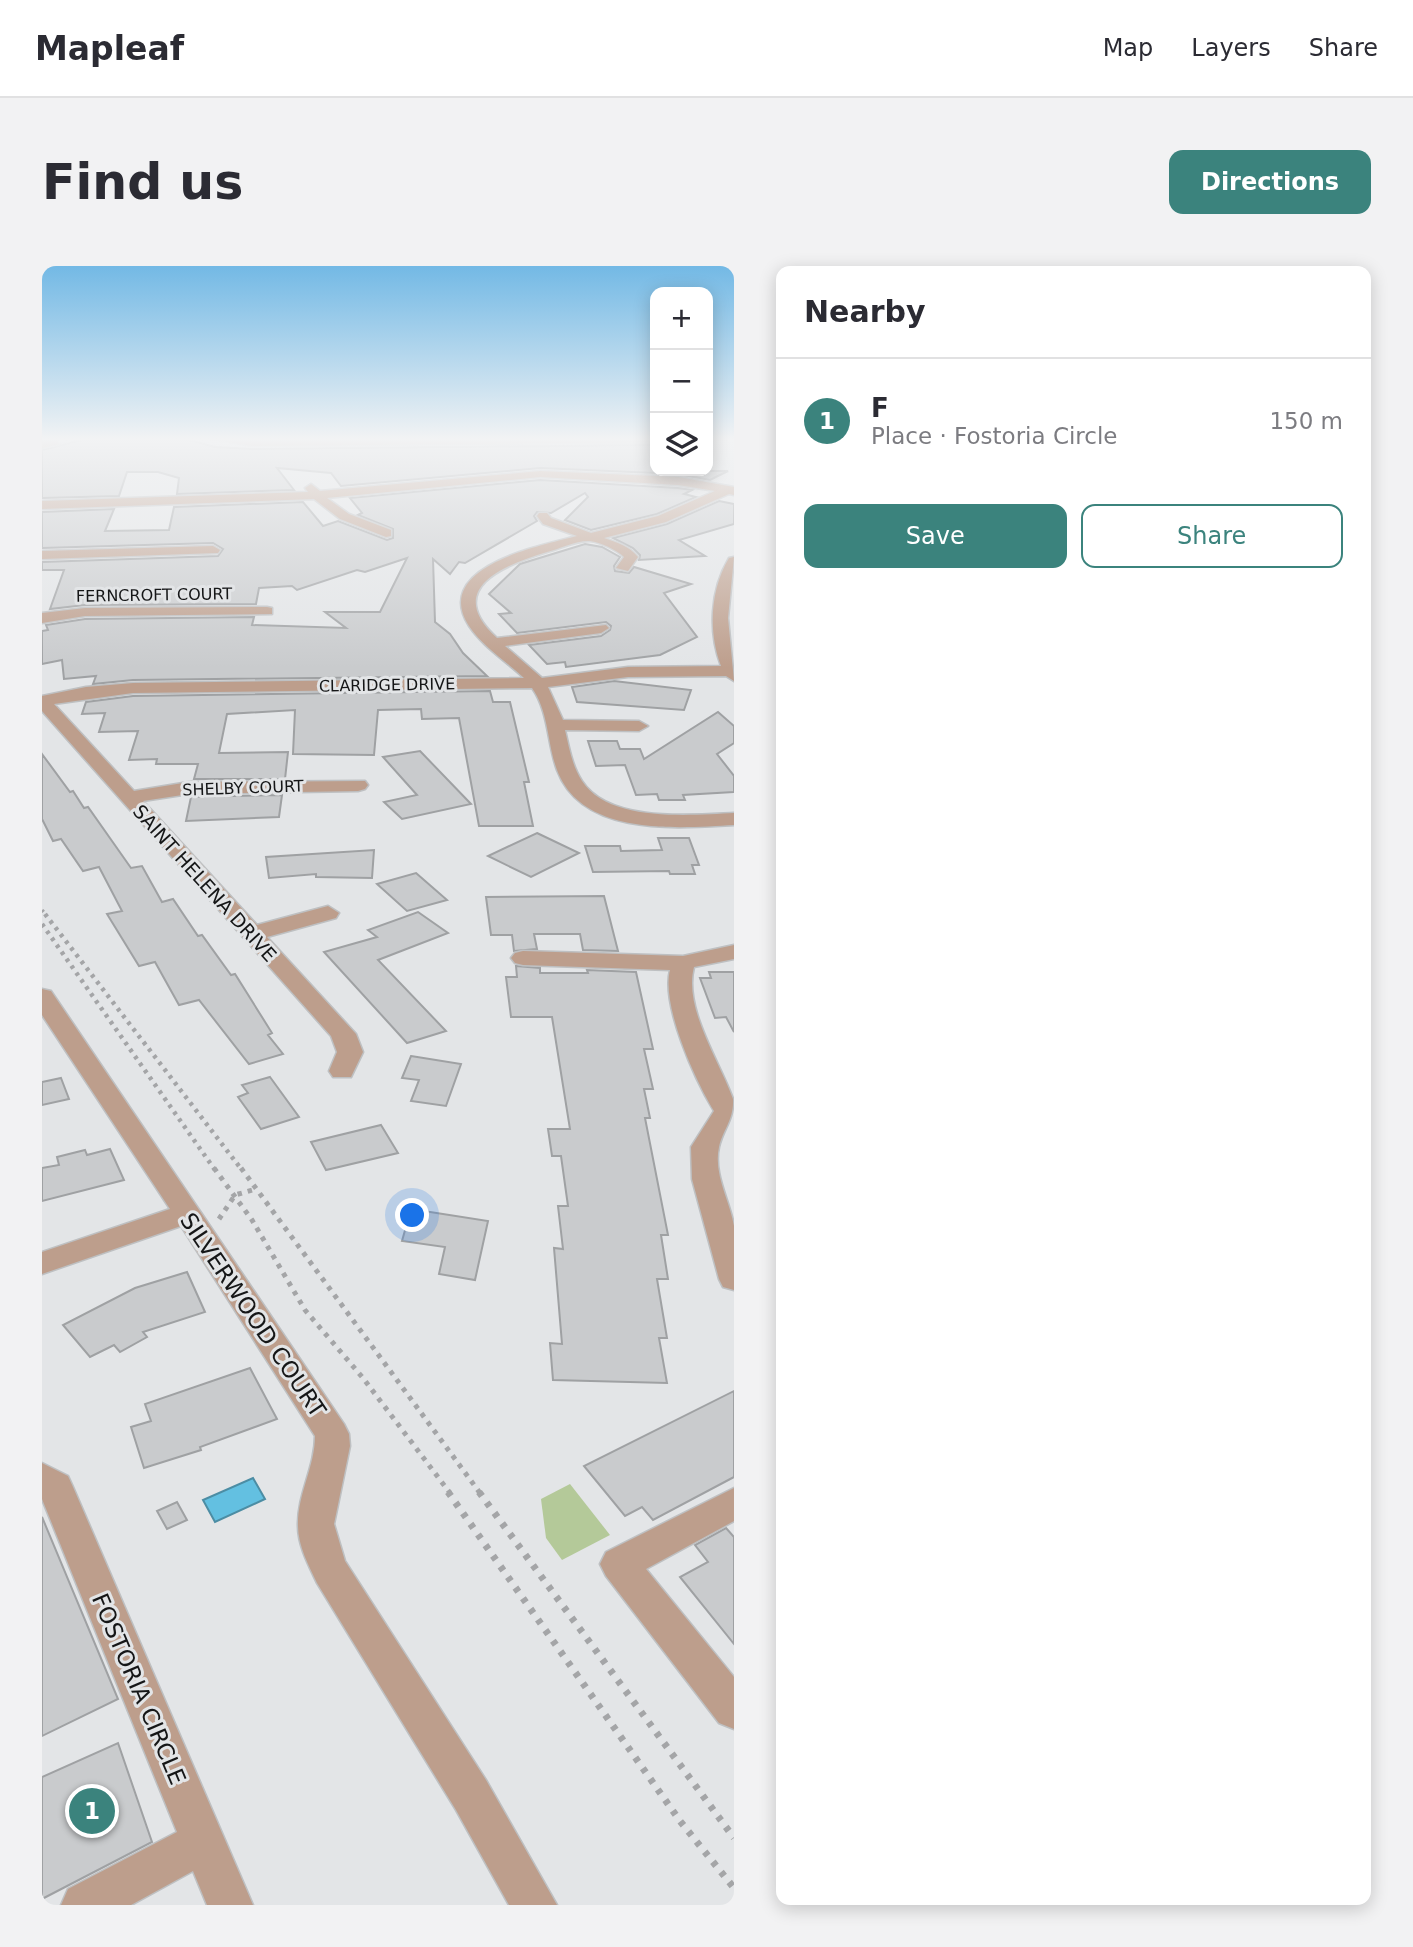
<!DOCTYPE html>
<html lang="en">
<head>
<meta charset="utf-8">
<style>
  :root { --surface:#fff; --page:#f2f2f3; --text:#2b2b33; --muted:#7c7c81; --line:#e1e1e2; --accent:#3b837d }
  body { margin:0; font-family:"DejaVu Sans",sans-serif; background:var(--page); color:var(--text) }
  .controls { position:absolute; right:21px; top:21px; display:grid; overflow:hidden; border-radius:14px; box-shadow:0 4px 18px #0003 }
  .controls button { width:63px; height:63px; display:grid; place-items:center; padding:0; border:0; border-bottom:2px solid var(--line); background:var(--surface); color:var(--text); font:35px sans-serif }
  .you { position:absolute; left:371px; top:950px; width:24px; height:24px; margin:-18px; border:5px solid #fff; border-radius:50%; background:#1a73e8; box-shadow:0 0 0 10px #1a73e833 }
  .badge { display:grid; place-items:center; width:46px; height:46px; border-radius:50%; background:var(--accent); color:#fff; font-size:23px; font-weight:700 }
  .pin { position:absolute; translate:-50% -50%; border:4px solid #fff; box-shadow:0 2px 7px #0006 }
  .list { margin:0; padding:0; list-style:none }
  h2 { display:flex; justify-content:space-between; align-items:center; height:91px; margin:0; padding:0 28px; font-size:30px }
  h2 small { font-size:23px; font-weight:400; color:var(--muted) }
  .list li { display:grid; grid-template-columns:46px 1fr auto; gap:21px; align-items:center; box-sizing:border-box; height:126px; padding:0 28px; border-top:2px solid var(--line) }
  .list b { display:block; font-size:26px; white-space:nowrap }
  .list p { margin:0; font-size:23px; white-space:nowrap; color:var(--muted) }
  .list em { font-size:23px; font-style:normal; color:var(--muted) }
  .actions { display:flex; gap:14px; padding:21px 28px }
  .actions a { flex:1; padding:16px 0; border:2px solid var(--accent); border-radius:14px; text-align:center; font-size:24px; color:var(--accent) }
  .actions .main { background:var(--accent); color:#fff }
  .icon { flex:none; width:38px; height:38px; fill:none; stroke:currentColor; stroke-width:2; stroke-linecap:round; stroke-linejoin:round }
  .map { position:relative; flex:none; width:692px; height:1639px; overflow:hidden; border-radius:14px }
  header { display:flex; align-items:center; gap:42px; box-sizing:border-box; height:98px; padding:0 35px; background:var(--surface); border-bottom:2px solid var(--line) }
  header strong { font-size:33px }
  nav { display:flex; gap:38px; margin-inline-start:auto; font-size:24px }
  .intro { display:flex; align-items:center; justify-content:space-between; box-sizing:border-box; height:168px; padding:0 42px }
  h1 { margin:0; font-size:49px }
  .button { padding:18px 32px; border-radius:14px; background:var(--accent); color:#fff; font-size:24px; font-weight:700 }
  main { display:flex; gap:42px; padding:0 42px }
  aside { flex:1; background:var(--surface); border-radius:14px; box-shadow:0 4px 18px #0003 }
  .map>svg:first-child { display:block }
</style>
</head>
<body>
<header>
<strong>Mapleaf</strong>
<nav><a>Map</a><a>Layers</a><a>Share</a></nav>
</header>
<div class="intro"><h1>Find us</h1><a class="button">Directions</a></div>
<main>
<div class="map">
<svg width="692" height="1639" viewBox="0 0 692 1639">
  <rect width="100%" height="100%" fill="#e3e5e7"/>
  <path fill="#b4c999" d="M528 1218 568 1269 520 1294 504 1272 499 1233Z"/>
  <path fill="#63c0e1" stroke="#4c8da4" stroke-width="2" d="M211 1212 223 1233 173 1256 161 1234Z"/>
  <g fill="#c9cbcd" stroke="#9fa1a3" stroke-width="2">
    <path d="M48 172H140L173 181 210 183 602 179H609L613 186V205H686L668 214 636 208 498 202 299 220 289 207 235 202 252 224 135 228 137 212 116 206H85L77 230 0 232V184Z"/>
    <path d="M498 214 636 222 650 224 642 228 654 231 615 248 549 264 523 254 546 231 543 227 509 247 495 246 492 250 495 255 423 297 417 296 408 308 391 293 393 356 408 368 421 387 445 410 91 414 51 418 54 410 22 413 20 394 0 398V365L6 364 4 359 43 353 212 351 210 359 304 362 283 346H338L365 292 323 306 315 304 255 324 250 320 217 322 214 338 43 339 8 343 22 304H0V296L176 290 181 283 171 277 0 282V246L72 243 63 265 127 264 132 241 261 236 281 260 296 255 345 274 351 272V263L316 249 320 247 308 232Z"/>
    <path d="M677 235 692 238V258L637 274 663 290 597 294 598 289 591 282 571 272 625 258Z"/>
    <path d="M543 278 560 281 578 291 572 300 573 305 587 307 592 301 649 318 622 327 655 371 618 389 524 401 523 396 505 398 487 379 559 370 568 364 569 360 564 356 475 367 457 348 469 347 447 328 478 298Z"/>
    <path d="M572 415 649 424 642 444 535 436 530 421Z"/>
    <path d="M448 425 451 436H468L487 516H482L491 560H437L417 452 380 453 379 443 336 444 332 489 251 488 253 444 185 448 177 487 246 486 243 513H152L156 498H114L115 493 87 494 96 465 57 466 63 447 40 448 44 436 91 430Z"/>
    <path d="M676 446 692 460V477L675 488 692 510V526L641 529 643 534H617L615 528 594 529 583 499 554 500 546 475H575L578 483H598L602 493Z"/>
    <path d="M378 485 429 538 360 553 342 536 375 529 341 491Z"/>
    <path d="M0 488 28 526 31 525 42 542 46 541 89 602 100 600 120 636 131 633 156 670 160 669 189 709 193 708 230 767 226 769 241 788 207 798 157 734 137 739 113 696 97 700 65 648 80 645 57 601 41 605 19 573 11 575 0 553Z"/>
    <path d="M240 529 237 551 144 555 149 531Z"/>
    <path d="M495 567 537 587 489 611 446 590Z"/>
    <path d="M616 572H647L657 599H650L653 608H628L627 605 551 606 543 580H578L579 585 620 584Z"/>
    <path d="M332 584 330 612 274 611V608L227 612 224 591Z"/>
    <path d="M374 607 405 634 365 645 335 618Z"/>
    <path d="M562 630 576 685 541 684 538 668H492L495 683 472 685 470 669H449L444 631Z"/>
    <path d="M376 646 406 667 336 694 404 765 365 777 282 686 335 671 326 664Z"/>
    <path d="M474 700 498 702V707H546L545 704 594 706 611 783H602L611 823H602L608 852H603L626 969H619L626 1013H615L625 1072H617L625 1117 511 1114 508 1077 520 1078 512 982 521 983 516 940H526L519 890H510L506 863H528L510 751H469L464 711H475Z"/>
    <path d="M667 706H692V766L684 751 673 752 658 712H669Z"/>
    <path d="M369 790 419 798 404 840 369 835 377 814 360 812Z"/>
    <path d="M228 811 257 851 219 863 196 831 206 827 200 819Z"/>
    <path d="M19 812 27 833 0 839V816Z"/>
    <path d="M339 859 356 887 284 904 269 876Z"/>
    <path d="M68 883 82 914 0 935V902L17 899 15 891 43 884 45 889Z"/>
    <path d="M369 943 446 955 433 1014 397 1008 403 981 360 975Z"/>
    <path d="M145 1006 163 1046 101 1066 105 1071 78 1086 72 1079 48 1091 21 1059 93 1022Z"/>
    <path d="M208 1102 235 1153 158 1181 159 1184 102 1202 89 1161 109 1155 103 1138Z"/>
    <path d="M692 1125V1211L611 1254 600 1241 583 1250 542 1200Z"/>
    <path d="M135 1236 145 1254 125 1263 115 1245Z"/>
    <path d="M0 1251 76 1433 0 1470Z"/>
    <path d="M684 1262 692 1271V1378L638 1311 666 1296 653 1279Z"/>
    <path d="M76 1477 110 1576 0 1633V1511Z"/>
  </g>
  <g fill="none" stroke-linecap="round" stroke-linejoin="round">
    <defs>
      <g id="minor">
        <path d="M166 172H613V176L210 180Z"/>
        <path d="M666 172H688L666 175Z"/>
        <path d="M0 176 13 175 18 178 0 182Z"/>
        <path d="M498 205 636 211 692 221V229L687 228 624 256 562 272C576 277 587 280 596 291L586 305 574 302 582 291C575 284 558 276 548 275 535 274 517 283 505 286 462 299 401 323 455 372L564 359 567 362 559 367 463 380 500 412 586 401 679 400C666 366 668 324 687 292L692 291 686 352 692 415 684 410 586 411 506 421 521 454 597 455 606 460 597 465 523 464C527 481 530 500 540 515 567 557 649 549 692 547V559C635 562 540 571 515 504 505 477 507 446 490 422L91 427 12 438 92 525 147 516 323 515 326 519 323 523 316 525 147 528 101 535 215 659 286 640 297 647 294 652 225 671 314 768 321 786 309 811H291L287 805 295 786 289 770 0 445V430L44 421 91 417 482 412C464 395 441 381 427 360 389 301 497 280 535 270L501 258 495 250 497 247H505L509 252 549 267 616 250 673 225 636 219 498 211 285 232 307 248 349 264V270L344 271 298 253 272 233 0 243V235L266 226 263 222 269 218 278 225Z"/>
        <path d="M171 280 178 284 176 287 0 293V285Z"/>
        <path d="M225 341 230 342V348L43 350 0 357V347L43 342Z"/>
        <path d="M692 679V693L652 701C641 742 678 796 691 833 692 854 681 863 677 881 671 908 688 935 692 960 692 980 692 1004 692 1024L681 1021 677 1013 650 913 649 881 672 845C653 814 619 739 628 704L481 699 473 697 469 692 473 687 481 685 641 690Z"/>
        <path d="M0 723 9 725 302 1158 307 1168 308 1180 292 1258 303 1295 444 1514 515 1639H467L414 1544 275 1317C267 1300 256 1280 256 1260 255 1229 273 1201 273 1170L139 960 0 1008V986L128 943 0 749Z"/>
        <path d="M0 1197 26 1210 31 1221 211 1639H165L151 1605 89 1639H19L26 1623 135 1566 0 1233Z"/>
        <path d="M692 1222V1255L604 1303 692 1411V1463L677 1457 564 1310 558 1298 564 1286Z"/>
      </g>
    </defs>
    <use href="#minor" stroke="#bec0c2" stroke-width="3"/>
    <path stroke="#a4a5a7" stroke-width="3.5" stroke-dasharray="2.5 3.5" stroke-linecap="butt" d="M0 644 5 650"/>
    <g stroke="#a4a5a7" stroke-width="4.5" stroke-dasharray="3.5 5" stroke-linecap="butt">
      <path d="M3 648 200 904"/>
      <path d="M0 658 173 904"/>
    </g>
    <g stroke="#a4a5a7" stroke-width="5" stroke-dasharray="4.5 6" stroke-linecap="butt">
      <path d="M172 902 210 954 263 1044 321 1112 408 1227"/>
      <path d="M199 902 438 1227"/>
      <path d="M177 953 193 929 214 923"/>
    </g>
    <g stroke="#a4a5a7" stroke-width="7" stroke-dasharray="5 8" stroke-linecap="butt">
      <path d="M406 1226 638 1555 692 1622"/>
      <path d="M437 1226 692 1572"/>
    </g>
    <use href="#minor" fill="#bd9e8c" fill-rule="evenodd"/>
  </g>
  <linearGradient id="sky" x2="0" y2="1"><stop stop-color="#73b9e5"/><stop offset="0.43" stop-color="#f2f3f4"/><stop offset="1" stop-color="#f2f3f4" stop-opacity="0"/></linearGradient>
  <rect width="692" height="402" fill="url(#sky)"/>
  <g text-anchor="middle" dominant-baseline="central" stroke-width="6" stroke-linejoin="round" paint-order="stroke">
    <g font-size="16" fill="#151617" stroke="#e3e5e7">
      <text transform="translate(112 329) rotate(-1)">FERNCROFT COURT</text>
      <text transform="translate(345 419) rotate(-1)">CLARIDGE DRIVE</text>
      <text transform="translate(201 522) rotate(-2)">SHELBY COURT</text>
    </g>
    <g font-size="19" fill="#151617" stroke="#e3e5e7">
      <text transform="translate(163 617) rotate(48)">SAINT HELENA DRIVE</text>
    </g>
    <g font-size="23" fill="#151617" stroke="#e3e5e7">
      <text transform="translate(211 1049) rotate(56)">SILVERWOOD COURT</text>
      <text transform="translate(97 1423) rotate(67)">FOSTORIA CIRCLE</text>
    </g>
  </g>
</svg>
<div class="controls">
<button>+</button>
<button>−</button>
<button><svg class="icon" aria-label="layers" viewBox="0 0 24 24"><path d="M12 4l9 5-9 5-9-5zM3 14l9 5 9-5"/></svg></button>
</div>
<div class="you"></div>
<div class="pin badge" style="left:50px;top:1545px">1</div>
</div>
<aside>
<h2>Nearby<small></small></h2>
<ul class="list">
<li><span class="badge">1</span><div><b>F</b><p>Place · Fostoria Circle</p></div><em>150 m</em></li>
</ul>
<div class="actions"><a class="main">Save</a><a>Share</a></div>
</aside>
</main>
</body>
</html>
